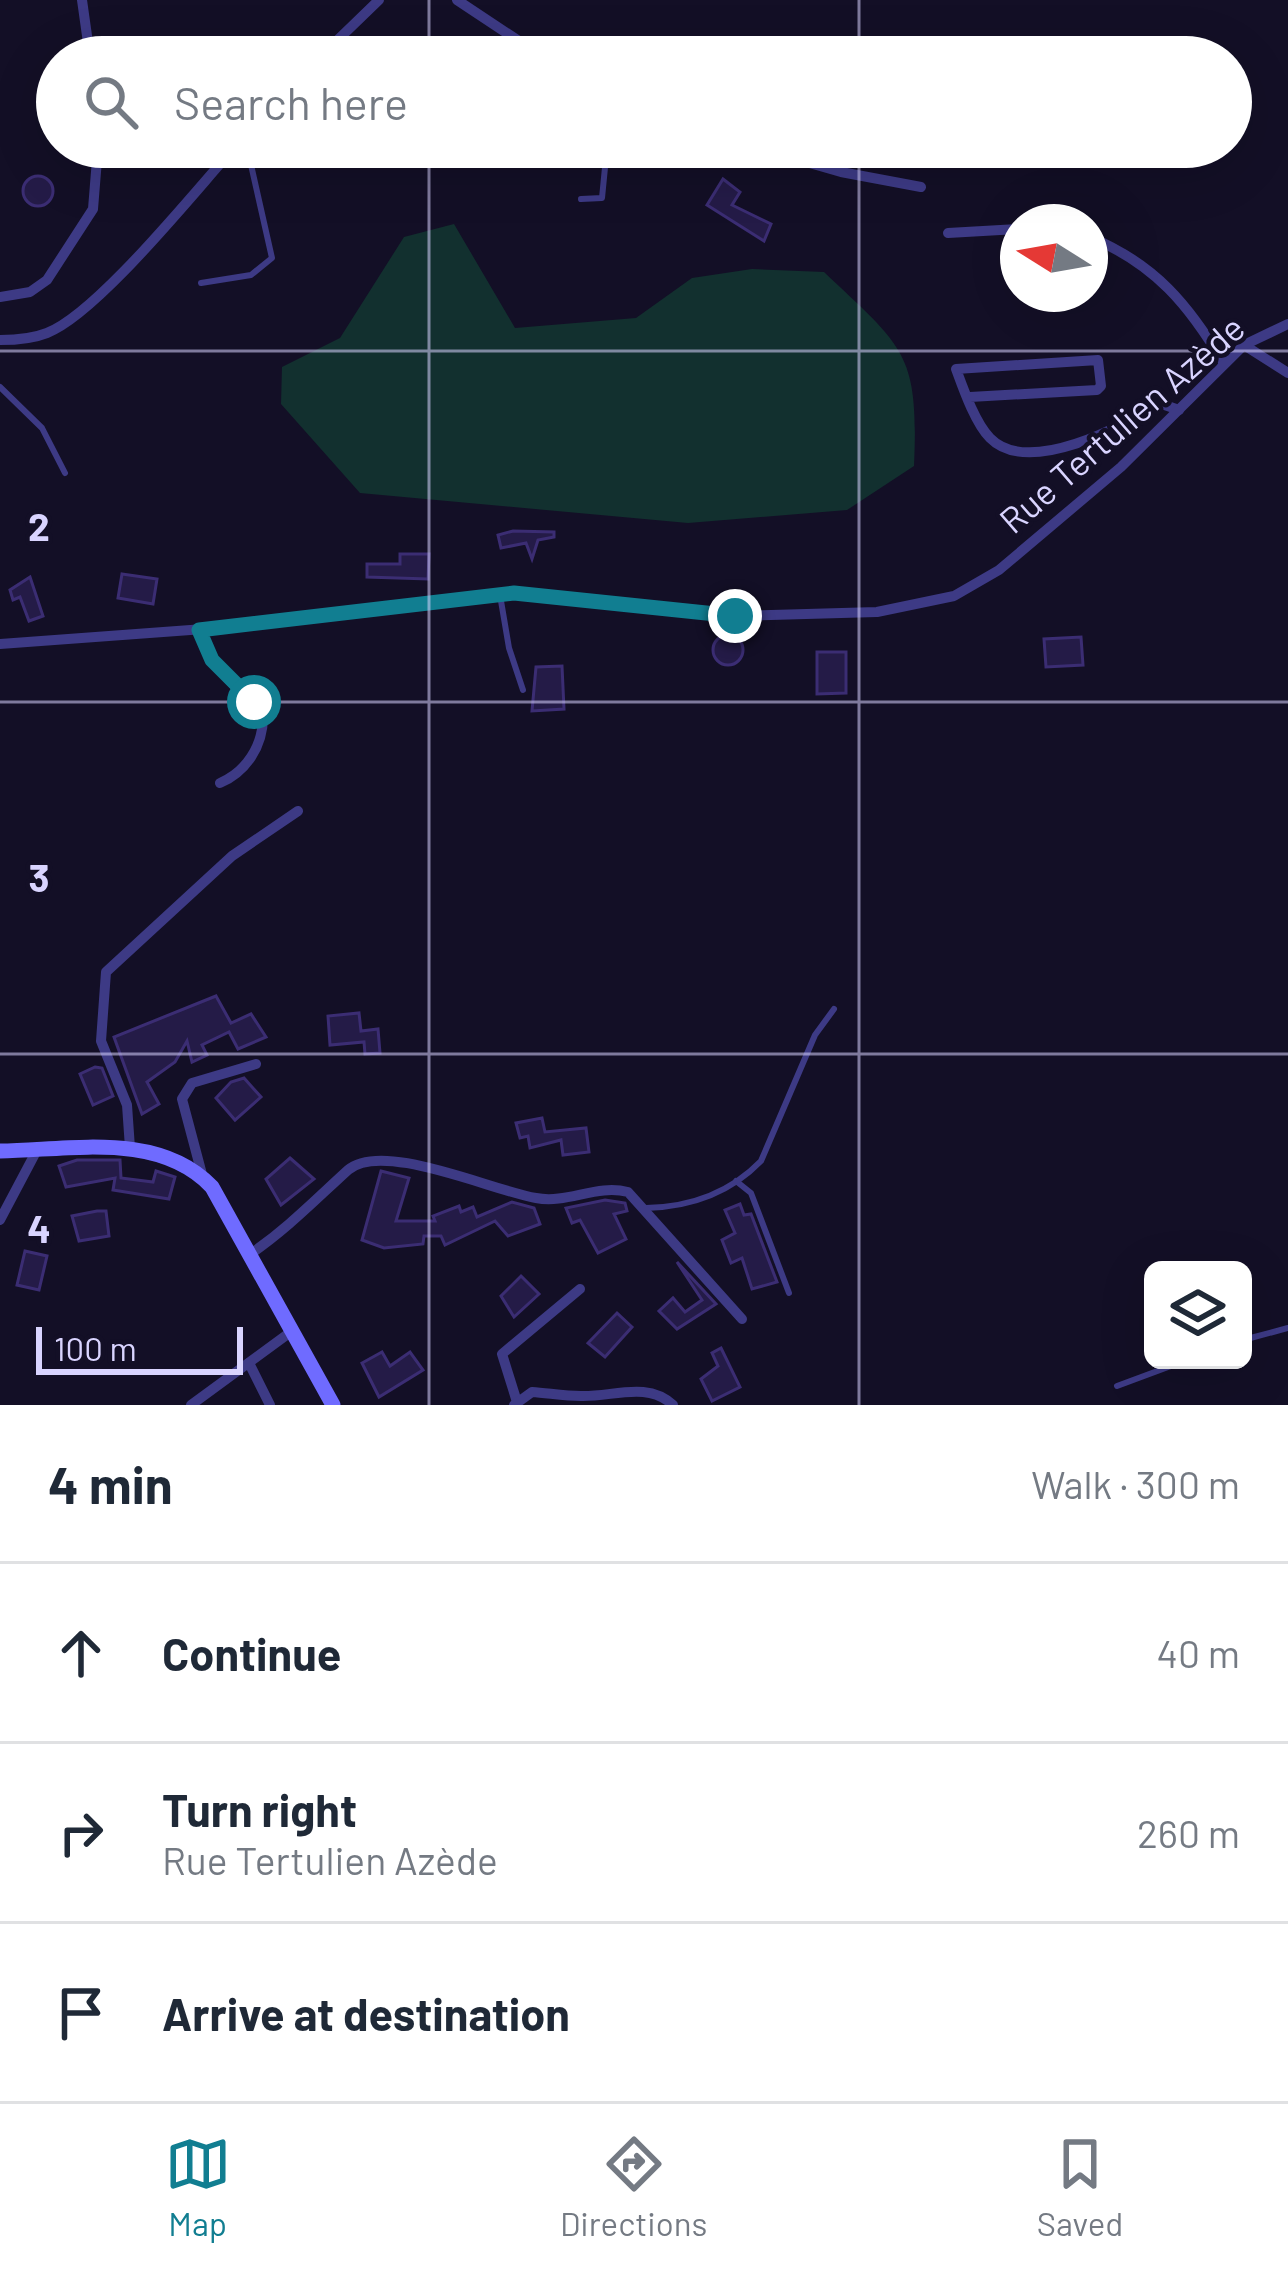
<!DOCTYPE html>
<html lang="en">
<head>
<meta charset="utf-8">
<style>
  :root { --surface:#fff; --page:#f6f6f7; --text:#1f2937; --muted:#747a83; --line:#e0e1e3; --accent:#117e91 }
  body { margin:0; font-family:Barlow,sans-serif; background:var(--page); color:var(--text) }
  .controls { position:absolute; right:36px; bottom:36px; display:grid; overflow:hidden; border-radius:18px; box-shadow:0 12px 48px #0002 }
  .controls button { width:108px; height:108px; display:grid; place-items:center; padding:0; border:0; border-bottom:3px solid var(--line); background:var(--surface); color:var(--text); font:60px sans-serif }
  .compass { position:absolute; left:1000px; top:204px; width:108px; height:108px; border-radius:50%; background:var(--surface); box-shadow:0 12px 48px #0002; rotate:281deg }
  .scale { position:absolute; left:36px; bottom:30px; width:207px; box-sizing:border-box; padding-left:12px; border:6px solid #d9d4ff; border-top:0; font-size:33px; line-height:42px; white-space:nowrap; color:#d9d4ff; -webkit-text-stroke:9px #130f26; paint-order:stroke }
  .stop { position:absolute; width:36px; height:36px; margin:-27px; border:9px solid #117e91; border-radius:50%; background:#fff }
  .stop.end { background:#117e91; border-color:#fff; box-shadow:0 3px 12px #0008 }
  .list { margin:0; padding:0; list-style:none }
  h2 { display:flex; justify-content:space-between; align-items:center; height:156px; margin:0; padding:0 48px; font-size:51px }
  h2 small { font-size:39px; font-weight:400; color:var(--muted) }
  .list li { display:grid; grid-template-columns:78px 1fr auto; gap:36px; align-items:center; box-sizing:border-box; height:180px; padding:0 48px; border-top:3px solid var(--line) }
  .list b { display:block; font-size:45px; white-space:nowrap }
  .list p { margin:0; font-size:39px; white-space:nowrap; color:var(--muted) }
  .list em { font-size:39px; font-style:normal; color:var(--muted) }
  .icon { flex:none; width:66px; height:66px; fill:none; stroke:currentColor; stroke-width:2; stroke-linecap:round; stroke-linejoin:round }
  .map { position:relative; flex:none; width:1288px; height:1405px; overflow:hidden }
  .search { position:absolute; background:var(--surface); box-shadow:0 12px 48px #0002; left:36px; right:36px; top:36px; height:132px; display:flex; align-items:center; gap:30px; box-sizing:border-box; padding:0 42px; border-radius:66px; color:var(--muted); font-size:45px }
  .sheet { height:696px; background:var(--surface) }
  nav { display:flex; justify-content:space-around; align-items:center; box-sizing:border-box; height:168px; border-top:3px solid var(--line); background:var(--surface); font-size:33px; color:var(--muted) }
  nav a { display:grid; justify-items:center; gap:6px }
  nav .on { color:var(--accent) }
  .map>svg:first-child { display:block }
</style>
</head>
<body>
<div class="map">
<svg width="1288" height="1405" viewBox="0 0 1288 1405">
  <rect width="100%" height="100%" fill="#130f26"/>
  <path fill="#12302f" d="M454 224 515 328 636 318 692 278 752 269 824 272C904 348 919 352 914 466L847 510 688 523 360 493 281 404 282 367 340 338 404 237Z"/>
  <g fill="#241b47" stroke="#3b2d73" stroke-width="3">
    <circle cx="38" cy="191" r="15"/>
    <path d="M723 179 740 192 732 205 771 224 764 241 707 205Z"/>
    <path d="M513 531 554 532V537L538 540 532 559 526 543 501 548 498 535Z"/>
    <path d="M400 554H429L428 579 367 577V564H400Z"/>
    <path d="M122 574 157 579 153 604 118 598Z"/>
    <path d="M30 577 43 616 29 621 20 597 13 600 10 590Z"/>
    <circle cx="728" cy="650" r="15"/>
    <path d="M1081 637 1083 665 1046 667 1044 639Z"/>
    <path d="M817 652H846V693L817 694Z"/>
    <path d="M562 666 564 709 532 711 536 667Z"/>
    <path d="M216 996 231 1023 251 1014 266 1037 238 1049 229 1032 202 1045 207 1055 192 1062 187 1041 175 1062 147 1082 159 1104 142 1114 114 1037Z"/>
    <path d="M359 1013 361 1031 378 1029 380 1053 365 1054 364 1042 330 1045 328 1016Z"/>
    <path d="M95 1067 102 1068 113 1096 93 1105 80 1074Z"/>
    <path d="M244 1078 261 1097 235 1120 216 1098 231 1082Z"/>
    <path d="M542 1118 545 1132 586 1128 589 1152 563 1155 561 1140 530 1148 528 1136 520 1138 516 1123Z"/>
    <path d="M290 1158 314 1179 281 1205 266 1179Z"/>
    <path d="M77 1160H120L121 1178 153 1182 156 1171 175 1177 169 1199 113 1190 115 1178 66 1187 59 1166Z"/>
    <path d="M381 1171 409 1178 396 1221H435L433 1216 459 1206 461 1212 473 1207 477 1217 512 1202 534 1208 540 1224 508 1236 495 1221 445 1245 441 1236H424L423 1244 384 1248 362 1240Z"/>
    <path d="M605 1200 625 1203 627 1211 614 1214 626 1239 598 1253 580 1220 572 1223 566 1208Z"/>
    <path d="M740 1204 744 1215 751 1214 777 1282 752 1289 742 1258 731 1263 722 1240 735 1233 725 1210Z"/>
    <path d="M97 1211H106L109 1236 79 1241 72 1216Z"/>
    <path d="M25 1251 47 1256 39 1290 17 1285Z"/>
    <path d="M677 1262 716 1304 677 1329 659 1311 673 1298 685 1312 702 1300Z"/>
    <path d="M521 1276 539 1294 514 1317 501 1296Z"/>
    <path d="M617 1313 632 1327 605 1357 588 1343Z"/>
    <path d="M721 1348 740 1387 712 1401 701 1379 718 1366 712 1353Z"/>
    <path d="M382 1352 390 1366 410 1352 423 1370 379 1397 362 1363Z"/>
  </g>
  <g fill="none" stroke-linecap="round" stroke-linejoin="round">
    <g stroke="#3d3a85" stroke-width="6">
      <path d="M581 199 602 198 607 147"/>
      <path d="M201 283 251 275 272 258 247 147"/>
      <path d="M0 387 42 428 65 473"/>
      <path d="M500 595 509 648 523 690"/>
      <path d="M736 1181 751 1193 789 1293"/>
      <path d="M646 1208C691 1207 730 1193 761 1161L815 1035 834 1009"/>
      <path d="M1243 1340 1288 1328"/>
      <path d="M1117 1386 1187 1360"/>
    </g>
    <g stroke="#3d3a85" stroke-width="10">
      <path d="M82 0 90 57"/>
      <path d="M457 0 543 57"/>
      <path d="M320 57 379 0"/>
      <path d="M754 147 841 172 921 187"/>
      <path d="M948 233 1018 229"/>
      <path d="M1090 237C1155 264 1189 305 1224 364"/>
      <path d="M0 297 30 292 47 280 93 209 98 147"/>
      <path d="M0 340C15 340 32 339 47 333 97 314 195 191 235 147"/>
      <path d="M1244 345 1288 373"/>
      <path d="M970 397 1097 390 1101 386 1098 360 956 369C963 388 975 423 990 438 1028 477 1124 426 1159 403L1179 410"/>
      <path d="M199 630 211 660 263 717C263 746 246 772 220 783"/>
      <path d="M0 644 204 629 514 593 735 616 877 612 954 596 999 570 1121 467 1244 345 1288 324"/>
      <path d="M130 1148 127 1105 101 1041 106 972 232 856 298 811"/>
      <path d="M203 1178 182 1099 192 1083 256 1064"/>
      <path d="M0 1220 37 1150"/>
      <path d="M249 1255C287 1229 315 1200 348 1170 382 1140 493 1191 536 1198 568 1204 596 1184 628 1192L742 1319"/>
      <path d="M249 1363 270 1405"/>
      <path d="M517 1402 502 1354 580 1289"/>
      <path d="M191 1405 292 1331"/>
      <path d="M514 1405 532 1392C548 1393 564 1396 581 1396 613 1397 647 1381 673 1405"/>
    </g>
    <path stroke="#6f6bff" stroke-width="15" d="M0 1151C71 1150 159 1131 212 1187L333 1405"/>
  </g>
  <g fill="none" stroke-linecap="round" stroke-linejoin="round">
    <path stroke="#117e91" stroke-width="15" d="M254 702 212 660 199 630 514 593 735 616"/>
  </g>
  <path fill="none" stroke="#d9d4ff" stroke-width="3" stroke-opacity="0.55" d="M429 0V57M859 0V57M429 147V1405M859 147V1405M0 351H1288M0 702H1288M0 1054H1288"/>
  <g text-anchor="middle" dominant-baseline="central" stroke-width="9" stroke-linejoin="round" paint-order="stroke">
    <g font-size="36" fill="#d9d4ff" stroke="#130f26">
      <text transform="translate(1121 423) rotate(-41)">Rue Tertulien Azède</text>
    </g>
  </g>
  <g font-size="39" text-anchor="middle" font-weight="bold" fill="#d9d4ff" stroke="#130f26" stroke-width="9" stroke-linejoin="round" paint-order="stroke">
    <text x="39" y="541">2</text>
    <text x="39" y="892">3</text>
    <text x="39" y="1243">4</text>
  </g>
</svg>
<div class="controls">
<button><svg class="icon" aria-label="layers" viewBox="0 0 24 24"><path d="M12 4l9 5-9 5-9-5zM3 14l9 5 9-5"/></svg></button>
</div>
<svg class="compass" viewBox="-18 -18 36 36"><path d="M0-13l5 13h-10z" fill="#e53935"/><path d="M0 13l5-13h-10z" fill="#747a83"/></svg>
<div class="scale">100 m</div>
<div class="stop" style="left:254px;top:702px"></div>
<div class="stop end" style="left:735px;top:616px"></div>
<div class="search"><svg class="icon" aria-label="search" viewBox="0 0 24 24"><circle cx="10" cy="10" r="6"/><path d="M15 15l6 6"/></svg>Search here</div>
</div>
<section class="sheet">
<h2>4 min<small>Walk · 300 m</small></h2>
<ul class="list">
<li><svg class="icon" aria-label="ahead" viewBox="0 0 24 24"><path d="M12 20V5M6 11l6-6 6 6"/></svg><div><b>Continue</b></div><em>40 m</em></li>
<li><svg class="icon" aria-label="right" viewBox="0 0 24 24"><path d="M7 20v-9h11M14 6l5 5-5 5"/></svg><div><b>Turn right</b><p>Rue Tertulien Azède</p></div><em>260 m</em></li>
<li><svg class="icon" aria-label="arrive" viewBox="0 0 24 24"><path d="M6 21V4h12l-3 4 3 4H6"/></svg><div><b>Arrive at destination</b></div></li>
</ul>
</section>
<nav>
<a class="on"><svg class="icon" aria-label="map" viewBox="0 0 24 24"><path d="M3 6l6-2 6 2 6-2v14l-6 2-6-2-6 2zM9 4v14M15 6v14"/></svg>Map</a>
<a><svg class="icon" aria-label="directions" viewBox="0 0 24 24"><path d="M12 3l9 9-9 9-9-9zM9 14v-3h6M13 9l2 2-2 2"/></svg>Directions</a>
<a><svg class="icon" aria-label="saved" viewBox="0 0 24 24"><path d="M7 4h10v16l-5-4-5 4z"/></svg>Saved</a>
</nav>
</body>
</html>
